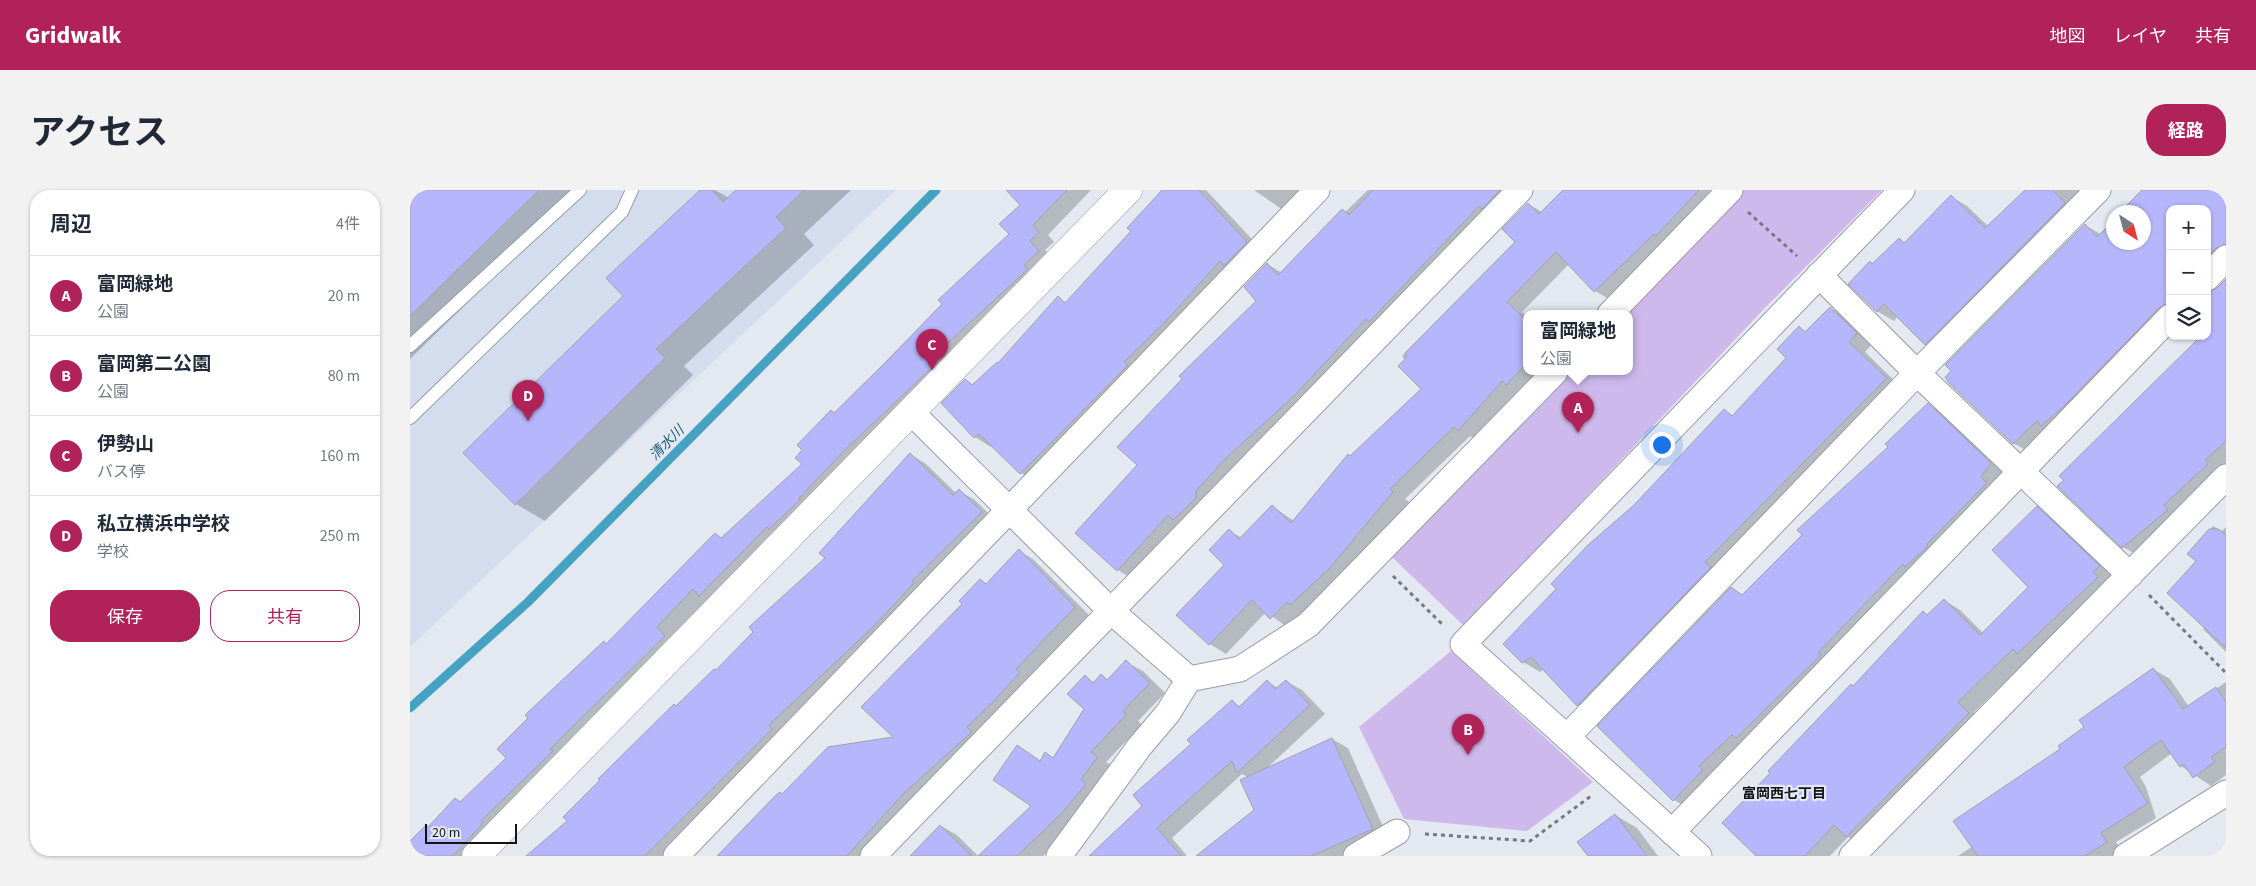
<!DOCTYPE html>
<html lang="ja">
<head>
<meta charset="utf-8">
<style>
  :root { --surface:#fff; --page:#f2f2f3; --text:#1f2937; --muted:#747a83; --line:#e0e1e3; --accent:#b12259 }
  body { margin:0; font-family:"Source Sans 3","Noto Sans JP",sans-serif; background:var(--page); color:var(--text) }
  .controls { position:absolute; right:15px; top:15px; display:grid; overflow:hidden; border-radius:10px; box-shadow:0 1px 4px #0004 }
  .controls button { width:45px; height:45px; display:grid; place-items:center; padding:0; border:0; border-bottom:1px solid var(--line); background:var(--surface); color:var(--text); font:25px sans-serif }
  .compass { position:absolute; left:1696px; top:15px; width:45px; height:45px; border-radius:50%; background:var(--surface); box-shadow:0 1px 4px #0004; rotate:144deg }
  .scale { position:absolute; left:15px; bottom:12px; width:92px; box-sizing:border-box; padding-left:5px; border:2px solid #111316; border-top:0; font-size:14px; line-height:18px; white-space:nowrap; color:#111316; -webkit-text-stroke:4px #e3e8f1; paint-order:stroke }
  .you { position:absolute; left:1251px; top:254px; width:18px; height:18px; margin:-12px; border:4px solid #fff; border-radius:50%; background:#1a73e8; box-shadow:0 0 0 8px #1a73e833 }
  .badge { display:grid; place-items:center; width:32px; height:32px; border-radius:50%; background:var(--accent); color:#fff; font-size:16px; font-weight:700 }
  .pin { position:absolute; translate:-50% -41px; filter:drop-shadow(0 1px 2px #0008) }
  .pin::after { content:''; position:absolute; top:26px; width:18px; height:15px; background:inherit; clip-path:polygon(0 0,100% 0,50% 100%) }
  .popup { position:absolute; left:1113px; top:120px; width:110px; height:65px; box-sizing:border-box; display:grid; place-content:center; border-radius:10px; background:var(--surface); filter:drop-shadow(0 1px 4px #0005); font-size:16px; white-space:nowrap; color:var(--muted) }
  .popup b { font-size:19px; color:var(--text) }
  .popup::after { content:''; position:absolute; left:50%; top:100%; margin-left:-10px; border:10px solid transparent; border-top-color:var(--surface) }
  .list { margin:0; padding:0; list-style:none }
  h2 { display:flex; justify-content:space-between; align-items:center; height:65px; margin:0; padding:0 20px; font-size:21px }
  h2 small { font-size:16px; font-weight:400; color:var(--muted) }
  .list li { display:grid; grid-template-columns:32px 1fr auto; gap:15px; align-items:center; box-sizing:border-box; height:80px; padding:0 20px; border-top:1px solid var(--line) }
  .list b { display:block; font-size:19px; white-space:nowrap }
  .list p { margin:0; font-size:16px; white-space:nowrap; color:var(--muted) }
  .list em { font-size:16px; font-style:normal; color:var(--muted) }
  .actions { display:flex; gap:10px; padding:15px 20px }
  .actions a { flex:1; padding:11px 0; border:1px solid var(--accent); border-radius:20px; text-align:center; font-size:18px; color:var(--accent) }
  .actions .main { background:var(--accent); color:#fff }
  .icon { flex:none; width:28px; height:28px; fill:none; stroke:currentColor; stroke-width:2; stroke-linecap:round; stroke-linejoin:round }
  .map { position:relative; flex:none; width:1816px; height:666px; overflow:hidden; border-radius:20px }
  header { display:flex; align-items:center; gap:30px; box-sizing:border-box; height:70px; padding:0 25px; background:var(--accent); color:#fff }
  header strong { font-size:24px }
  nav { display:flex; gap:28px; margin-inline-start:auto; font-size:18px }
  .intro { display:flex; align-items:center; justify-content:space-between; box-sizing:border-box; height:120px; padding:0 30px }
  h1 { margin:0; font-size:35px }
  .button { padding:12px 22px; border-radius:20px; background:var(--accent); color:#fff; font-size:18px; font-weight:700 }
  main { display:flex; gap:30px; padding:0 30px }
  aside { flex:1; background:var(--surface); border-radius:20px; box-shadow:0 1px 4px #0004 }
  .map>svg:first-child { display:block }
</style>
</head>
<body>
<header>
<strong>Gridwalk</strong>
<nav><a>地図</a><a>レイヤ</a><a>共有</a></nav>
</header>
<div class="intro"><h1>アクセス</h1><a class="button">経路</a></div>
<main>
<aside>
<h2>周辺<small>4件</small></h2>
<ul class="list">
<li><span class="badge">A</span><div><b>富岡緑地</b><p>公園</p></div><em>20 m</em></li>
<li><span class="badge">B</span><div><b>富岡第二公園</b><p>公園</p></div><em>80 m</em></li>
<li><span class="badge">C</span><div><b>伊勢山</b><p>バス停</p></div><em>160 m</em></li>
<li><span class="badge">D</span><div><b>私立横浜中学校</b><p>学校</p></div><em>250 m</em></li>
</ul>
<div class="actions"><a class="main">保存</a><a>共有</a></div>
</aside>
<div class="map">
<svg width="1816" height="666" viewBox="0 0 1816 666">
  <rect width="100%" height="100%" fill="#e3e8f1"/>
  <path fill="#d4dded" d="M0 0H486L0 457Z"/>
  <g fill="#ceb9ed">
    <path d="M1334 0H1472L1353 120 1054 436 981 366 1159 182H1219V124H1214Z"/>
    <path d="M1041 461 1183 592 1117 641 994 629 949 537Z"/>
  </g>
  <g fill="#0003">
    <path d="M0 0H173L0 169Z"/>
    <path d="M292 0H305L319 8 328 0H441L394 44 404 55 274 176 283 185 135 331 106 314 55 263 214 106Z"/>
    <path d="M598 0H681L638 45 644 52 635 60 644 71 306 414 298 409 262 447 270 455 67 666H0V653L19 638 45 609 52 613 97 569 197 455 305 344 312 349 394 274 424 224 601 44 612 15Z"/>
    <path d="M754 0H796L853 61 627 292 611 283 583 255 581 257 565 247 533 213 555 190 564 195 589 174 649 108 657 113 723 41Z"/>
    <path d="M844 0H906L883 27Z"/>
    <path d="M958 0H1110L724 390 708 380 667 343 729 275 848 111 857 74 872 83Z"/>
    <path d="M1155 0H1304L1201 110 1185 101 1159 74 1112 122 1117 126V182H1133L1113 204 1108 201 1065 249 1060 246 995 309 999 312 935 388 897 423 893 421 877 437 856 422 816 464 800 454 768 425 816 375 819 341 832 348 862 316 884 331 941 267 1013 199 992 166 1106 52 1118 14 1132 22Z"/>
    <path d="M1617 0H1686L1532 163 1516 154 1488 126 1484 131 1467 121 1463 75 1489 50 1495 54 1541 7 1557 16 1578 36Z"/>
    <path d="M1734 0H1816V70L1799 93V102L1816 105V281L1729 366 1713 357 1802 137 1797 133V19H1760V134L1619 262 1603 253 1675 35 1704 52H1734V22H1712Z"/>
    <path d="M1421 118 1437 128 1463 153 1455 162 1492 198 1185 524 1168 515 1134 479 1130 482 1113 472 1094 454 1315 221 1324 226 1377 168 1390 138 1397 142Z"/>
    <path d="M1518 215 1534 224 1596 283 1280 619 1264 610 1321 399 1334 406 1480 257Z"/>
    <path d="M500 264 516 274 546 303 549 301 565 310 587 332 257 666H119L158 631 267 517 306 481 417 368Z"/>
    <path d="M1627 318 1643 328 1705 386 1564 522 1575 533 1453 655 1438 647 1420 666H1347L1444 498 1513 422 1519 425 1534 410 1550 420 1573 443 1620 397Z"/>
    <path d="M1803 336 1812 341 1816 337V462L1793 439 1795 437 1787 371 1779 364Z"/>
    <path d="M609 361 623 369 679 425 459 666H309L373 605 486 548 553 414 570 390 577 394Z"/>
    <path d="M716 472 733 481 755 503 728 531 732 535 696 572 704 577 669 631 633 666H570L623 616 607 557 631 571 644 569 675 519V487L685 493 692 486 699 490Z"/>
    <path d="M1743 479 1760 489 1779 517 1816 492V585L1801 596 1771 576 1762 563 1730 587 1736 597 1746 628 1706 652 1712 661 1705 666H1548L1563 656 1652 559Z"/>
    <path d="M876 491 892 500 915 524 855 580 922 549 938 558 978 648 937 666H788L845 620 839 588 832 584 762 648 777 666H691L783 554 822 512 831 517 858 492 868 498Z"/>
    <path d="M1205 625 1227 638 1248 666H1180Z"/>
    <path d="M531 636 547 645 568 666H502Z"/>
  </g>
  <g fill="none" stroke-linecap="round" stroke-linejoin="round">
    <path stroke="#46a2c2" stroke-width="9" d="M0 518 118 412 526 0"/>
  </g>
  <g fill="#b5b6fb" stroke="#a1a1ab">
    <path d="M0 0H129L0 126Z"/>
    <path d="M290 0H302L313 12 326 0H394L366 27 376 38 246 159 255 168 105 315 53 263 213 106 196 88Z"/>
    <path d="M596 0H657L623 35 629 42 620 51 629 61 614 75 618 79 528 162 533 167 436 259 389 308 390 310 359 339 357 337 289 406 283 399 247 437 255 446 140 559 143 561 71 631 73 633 43 666H0V651L16 635 18 637 45 608 50 612 96 568 87 559 118 528 115 525 194 451 196 454 305 343 311 348 392 274 385 268 392 260 387 255 421 220 424 223 479 169 532 114 528 110 599 44 589 34 610 15Z"/>
    <path d="M752 0H789L837 52 814 76 810 71 755 132 714 172 718 175 610 284 569 244 564 248 531 213 555 189 562 195 587 172 588 173 648 106 655 113 721 41 717 38Z"/>
    <path d="M963 0H1090L1072 19 1069 16 959 132 956 129 884 206 816 268 786 301V308L763 330 758 325 707 381 665 343 727 275 707 257 772 189 769 186 846 111 834 97 857 73 868 85 932 19 939 25Z"/>
    <path d="M1153 0H1289L1246 46 1244 44 1184 102 1146 62 1097 112 1117 131V173L1096 195 1092 191 1048 241 1044 237 980 299 983 302 919 379 880 415 877 412 860 429 842 410 799 455 766 425 814 375 799 360 819 339 829 349 862 315 881 333 938 264 940 266 1011 199 988 176 996 168V162L1105 52 1092 39 1118 13 1129 24Z"/>
    <path d="M1615 0H1643L1655 13 1515 155 1474 114 1467 122 1438 94 1460 71 1462 74 1489 48 1494 53 1541 5 1575 38Z"/>
    <path d="M1732 0H1816V54L1806 58 1797 67V19H1760V113L1750 117 1654 216 1631 236 1627 231 1603 254 1539 193 1535 187 1541 181 1535 175 1675 34 1687 47 1704 30V52H1734V22H1710Z"/>
    <path d="M1816 89V251L1795 270 1798 274 1754 315 1758 320 1712 358 1647 296 1654 290 1649 286 1791 146H1797V140L1800 137 1797 135V102L1807 98Z"/>
    <path d="M1420 117 1447 143 1439 152 1477 188 1295 372 1301 377 1167 516 1121 467 1112 473 1093 454 1146 399 1141 394 1178 355 1224 315 1314 219 1322 226 1376 168 1367 159 1389 136 1395 142Z"/>
    <path d="M1518 213 1581 273 1571 287 1577 293 1517 354 1518 356 1495 377 1493 374 1408 463 1411 465 1326 548 1322 545 1289 576 1293 580 1263 611 1187 536 1321 397 1332 405 1392 345 1387 340 1478 257 1475 254Z"/>
    <path d="M500 263 543 305 549 299 572 322 502 391 504 393 464 436 359 535 362 539 235 666H116L157 631 153 627 190 590 188 589 264 514 266 516 304 479 306 480 343 442 339 437 415 368 409 363Z"/>
    <path d="M1627 316 1690 376 1683 382 1688 387 1607 464 1603 459 1548 512 1559 523 1436 647 1424 635 1395 666H1346L1312 633 1360 583 1358 581 1441 494 1443 496 1513 421 1517 425 1534 409 1570 445 1618 397 1582 360Z"/>
    <path d="M1799 339H1808L1816 345V458L1757 403 1786 371 1777 364Z"/>
    <path d="M609 359 665 417 606 479 610 482 584 511 557 537 562 542 493 604 437 666H307L366 605 370 602 372 604 418 557 483 547 451 517 552 414 549 411 570 389 576 394Z"/>
    <path d="M716 470 740 493 713 521 716 525 681 562 688 567 671 589 676 594 653 622 607 666H568L621 616 583 590 607 555 630 571 635 562 643 568 674 519 657 504 675 485 683 493 691 484 697 490Z"/>
    <path d="M1743 478 1773 519 1806 497 1816 512V557L1801 567 1805 572 1783 588 1774 574 1770 577 1751 550 1714 577 1738 613 1691 643 1697 652 1675 666H1568L1543 631 1650 559 1648 556 1674 537 1669 530Z"/>
    <path d="M857 490 865 499 876 490 900 515 827 583 822 571 747 638 771 666H679L732 616 723 605 781 554 777 550 822 510 829 517Z"/>
    <path d="M922 548 963 639 901 666H786L844 620 830 590Z"/>
    <path d="M1205 624 1237 666H1178L1167 652Z"/>
    <path d="M530 635 562 666H500Z"/>
  </g>
  <g fill="none" stroke-linecap="round" stroke-linejoin="round">
    <defs>
      <g id="lane">
        <path d="M0 156 170 0"/>
        <path d="M0 228 212 22 222 0"/>
      </g>
      <g id="street">
        <path d="M1409 85 1507 183 1720 385"/>
        <path d="M1797 88 1816 68"/>
        <path d="M1200 124 1320 0"/>
        <path d="M501 222 701 421 779 489"/>
        <path d="M1157 547 1507 183 1688 0"/>
        <path d="M1262 642 1760 127"/>
        <path d="M266 666 907 0"/>
        <path d="M463 666 1110 0"/>
        <path d="M649 666 730 556 758 523 779 489 830 479 898 435 1145 182"/>
        <path d="M946 666 987 642"/>
        <path d="M1289 666 1053 454 1492 0"/>
        <path d="M1442 666 1816 287"/>
        <path d="M1716 666 1816 603"/>
      </g>
      <path id="secondary" d="M66 666 718 0"/>
    </defs>
    <use href="#lane" stroke="#989da6" stroke-width="14"/>
    <use href="#street" stroke="#989da6" stroke-width="27"/>
    <use href="#secondary" stroke="#989da6" stroke-width="29"/>
    <g stroke="#75797f" stroke-width="3" stroke-dasharray="4 4" stroke-linecap="butt">
      <path d="M1338 22 1387 66"/>
      <path d="M983 386 1032 434"/>
      <path d="M1739 405 1816 483"/>
      <path d="M1015 644 1120 651 1181 606"/>
    </g>
    <use href="#lane" stroke="#fff" stroke-width="12"/>
    <use href="#street" stroke="#fff" stroke-width="25"/>
    <use href="#secondary" stroke="#fff" stroke-width="28"/>
  </g>
  <g text-anchor="middle" dominant-baseline="central" stroke-width="4.5" stroke-linejoin="round" paint-order="stroke">
    <g font-size="14" font-style="italic" fill="#175f76" stroke="#e3e8f1">
      <text transform="translate(257 253) rotate(-45)">清水川</text>
    </g>
    <g font-size="14" font-weight="bold" fill="#111316" stroke="#e3e8f1">
      <text x="1374" y="604">富岡西七丁目</text>
    </g>
  </g>
</svg>
<div class="controls">
<button>+</button>
<button>−</button>
<button><svg class="icon" aria-label="layers" viewBox="0 0 24 24"><path d="M12 4l9 5-9 5-9-5zM3 14l9 5 9-5"/></svg></button>
</div>
<svg class="compass" viewBox="-18 -18 36 36"><path d="M0-13l5 13h-10z" fill="#e53935"/><path d="M0 13l5-13h-10z" fill="#747a83"/></svg>
<div class="scale">20 m</div>
<div class="you"></div>
<div class="pin badge" style="left:1168px;top:243px">A</div>
<div class="popup"><b>富岡緑地</b>公園</div>
<div class="pin badge" style="left:1058px;top:565px">B</div>
<div class="pin badge" style="left:522px;top:180px">C</div>
<div class="pin badge" style="left:118px;top:231px">D</div>
</div>
</main>
</body>
</html>
